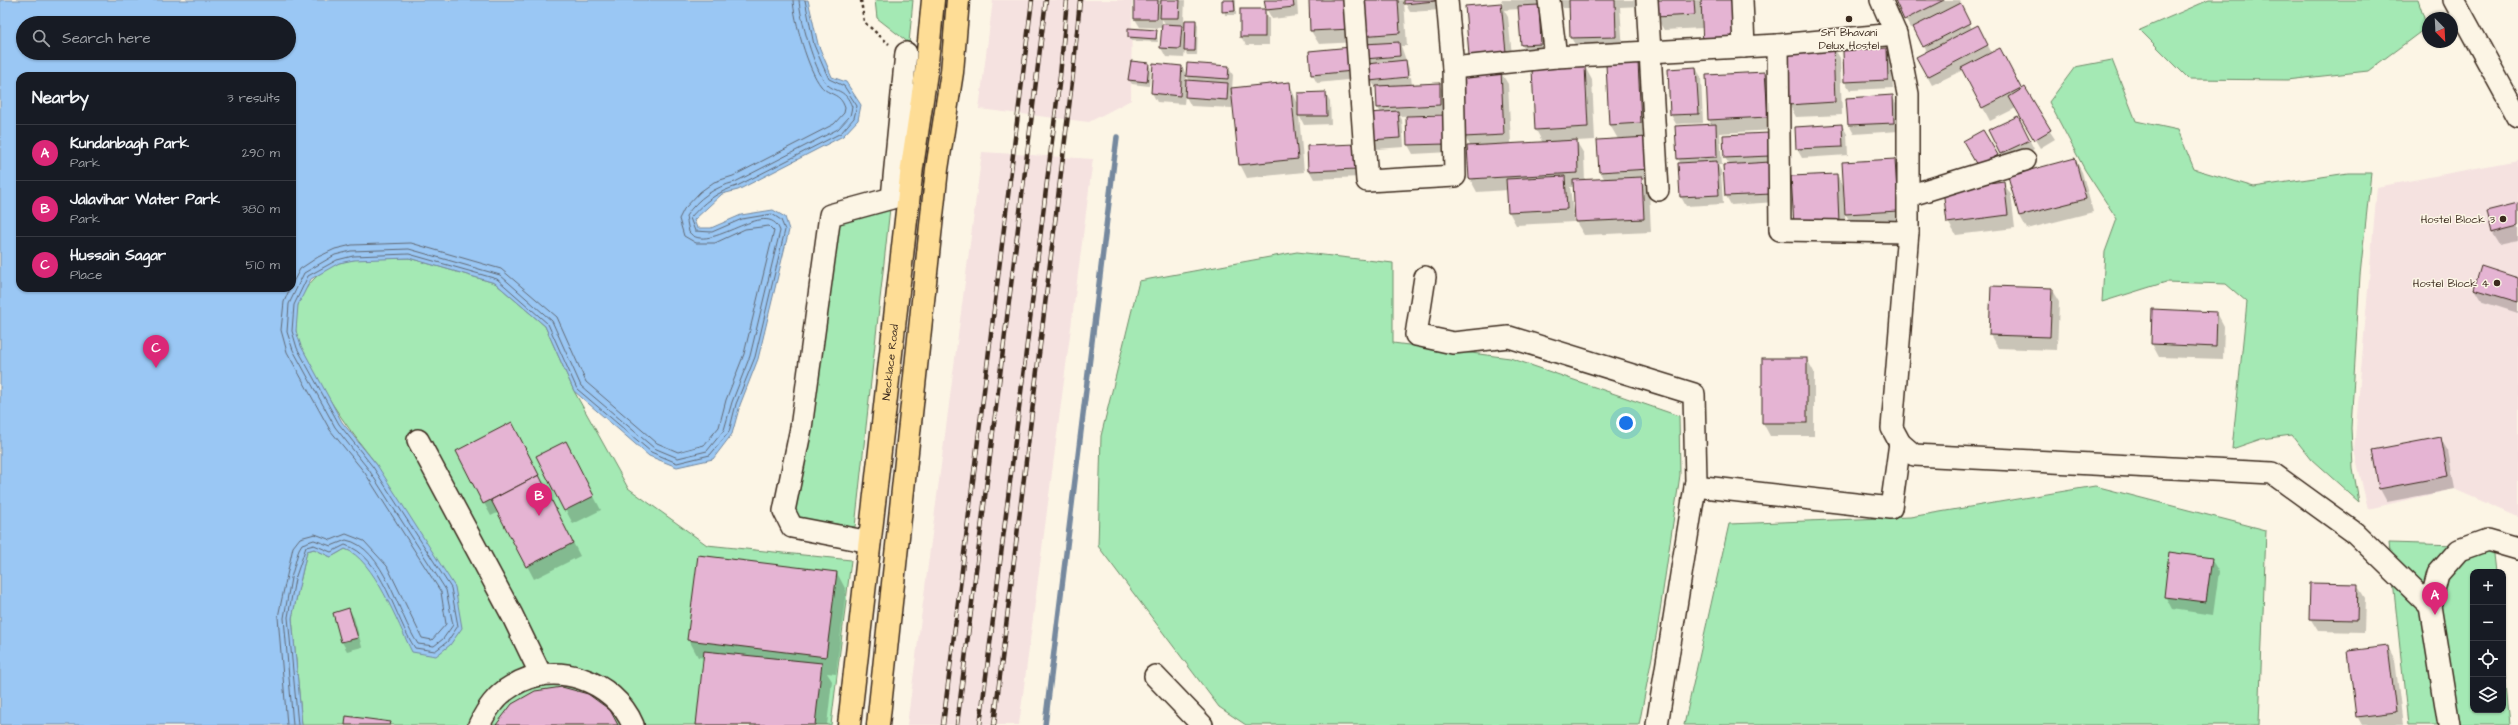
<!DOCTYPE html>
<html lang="en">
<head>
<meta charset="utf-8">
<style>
  :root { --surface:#171b24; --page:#20242c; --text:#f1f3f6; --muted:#9ea1a6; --line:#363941; --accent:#db2777 }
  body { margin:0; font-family:"Architects Daughter",sans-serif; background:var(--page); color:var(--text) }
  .controls { position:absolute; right:12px; bottom:12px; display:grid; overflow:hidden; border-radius:8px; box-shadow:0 1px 3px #0004 }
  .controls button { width:36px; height:36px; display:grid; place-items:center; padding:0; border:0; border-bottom:1px solid var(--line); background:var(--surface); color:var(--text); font:20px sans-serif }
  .compass { position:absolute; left:2422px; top:12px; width:36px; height:36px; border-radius:50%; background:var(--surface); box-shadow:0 1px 3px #0004; rotate:156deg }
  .you { position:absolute; left:1626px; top:423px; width:14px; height:14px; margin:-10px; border:3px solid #fff; border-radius:50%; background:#1a73e8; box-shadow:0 0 0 6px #1a73e833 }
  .badge { display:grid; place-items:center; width:26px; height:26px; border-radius:50%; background:var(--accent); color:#fff; font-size:13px; font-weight:700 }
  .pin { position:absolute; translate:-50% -33px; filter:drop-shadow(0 1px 2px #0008) }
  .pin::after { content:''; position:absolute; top:21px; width:14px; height:12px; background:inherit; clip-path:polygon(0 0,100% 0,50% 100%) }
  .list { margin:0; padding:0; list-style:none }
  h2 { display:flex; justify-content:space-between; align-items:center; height:52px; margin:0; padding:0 16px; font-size:17px }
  h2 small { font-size:13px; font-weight:400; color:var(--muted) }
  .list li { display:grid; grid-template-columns:26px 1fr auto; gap:12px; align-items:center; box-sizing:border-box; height:56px; padding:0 16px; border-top:1px solid var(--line) }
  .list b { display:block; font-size:15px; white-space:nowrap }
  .list p { margin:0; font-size:13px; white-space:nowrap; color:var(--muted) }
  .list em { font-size:13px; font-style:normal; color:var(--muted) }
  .icon { flex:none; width:22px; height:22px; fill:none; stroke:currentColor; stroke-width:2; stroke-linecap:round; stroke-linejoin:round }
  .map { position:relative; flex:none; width:2518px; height:725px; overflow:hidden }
  .search { position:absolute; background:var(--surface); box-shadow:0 1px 3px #0004; left:16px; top:16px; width:280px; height:44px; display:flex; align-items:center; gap:10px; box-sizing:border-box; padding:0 14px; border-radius:22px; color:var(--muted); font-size:15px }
  .panel { position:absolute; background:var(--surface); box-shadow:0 1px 3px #0004; left:16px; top:72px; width:280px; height:220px; border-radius:12px }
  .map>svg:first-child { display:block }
</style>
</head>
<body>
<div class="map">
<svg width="2518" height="725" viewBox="0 0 2518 725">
  <rect width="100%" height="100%" fill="#fcf5e5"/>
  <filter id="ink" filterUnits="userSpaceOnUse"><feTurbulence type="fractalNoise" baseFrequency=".025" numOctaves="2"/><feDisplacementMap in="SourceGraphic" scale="8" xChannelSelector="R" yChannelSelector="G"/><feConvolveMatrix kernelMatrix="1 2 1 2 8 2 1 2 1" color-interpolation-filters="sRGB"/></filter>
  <g filter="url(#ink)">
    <g fill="#f5e2e0">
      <path d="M993 0H1132L1131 100 1089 122 979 109Z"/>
      <path d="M982 152 1093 159 1019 725H907Z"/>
      <path d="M2518 160V517L2454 489 2368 509 2354 450 2377 187Z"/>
    </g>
    <g fill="#a4e9b4" stroke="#708a69">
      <path d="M875 0H913L909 43 877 18Z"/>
      <path d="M2209 0H2418L2427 27 2368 71 2287 80 2189 79 2140 30Z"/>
      <path d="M2112 60 2136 121 2178 130 2194 169 2254 187 2348 173H2371L2360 275 2351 428 2353 468 2359 502 2311 459 2292 435 2261 439 2232 449 2247 302 2226 284 2166 282 2102 302 2105 252 2117 219 2085 170 2049 102 2075 67Z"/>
      <path d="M890 208 855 527 796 518 793 508 839 220Z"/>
      <path d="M1297 252 1393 263V343L1510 358 1679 416 1680 475 1657 631 1639 725H1246L1219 707 1098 546 1101 436 1139 281Z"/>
      <path d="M409 258 495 283 545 326 574 391 628 488 707 545 851 560 831 725H302L292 618 307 551 314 549 331 557 345 549 355 552 374 574 377 465C350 431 330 404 311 366 306 355 298 344 296 332 290 303 312 272 339 263 361 256 387 259 409 258Z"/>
      <path d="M2095 486 2266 530 2259 725H1684L1729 524 1910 517Z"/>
      <path d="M2389 543 2492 546 2495 572H2473V710H2503V657L2510 725H2408Z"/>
    </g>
    <path fill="#9ac7f4" stroke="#74889e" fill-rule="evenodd" d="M0 0H808L818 44 832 77 846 82 861 105 858 120 843 136 738 190 722 194 694 220 697 228H711L741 215 773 210 785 217 789 230 758 359 740 405 732 434 713 459 677 467 649 456 574 391 545 326 495 283 409 258 354 260 339 263 311 279 298 305 296 331 301 346 342 422 377 465 455 587 462 628 450 645 436 656 412 652C398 624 374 559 345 549L331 557 314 549 307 551 292 618 302 725H0ZM23 23H289V53H23ZM20 76H292V288H20Z"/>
    <g fill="#0003" fill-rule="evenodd">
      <path d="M1135 0H1185L1184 21H1196L1198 25 1197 55H1187L1185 51 1184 58 1166 57 1161 48 1163 28 1140 27 1135 19ZM1162 19 1166 25H1162ZM1181 27H1185V33Z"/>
      <path d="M1223 0H1236V15H1225Z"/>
      <path d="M1265 0H1297L1298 16 1272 19 1267 10Z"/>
      <path d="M1310 0H1439L1440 10 1410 12 1404 1 1407 46H1401L1411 75 1373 79V81L1411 77 1412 85 1439 84 1444 93 1445 114 1400 116 1402 120 1404 147 1376 149 1371 140 1381 113 1378 108 1377 89 1370 80 1358 42 1319 44 1311 31Z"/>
      <path d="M1501 0H1538L1539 7 1543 15 1545 52 1527 54 1522 45 1520 9 1504 10 1508 17 1513 65 1478 68 1470 55 1466 7 1503 4Z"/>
      <path d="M1558 0H1642V6L1620 7 1623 50 1579 51 1571 38 1570 8H1563Z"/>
      <path d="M1656 0H1743L1703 28 1664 30 1656 17Z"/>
      <path d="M1896 0H1960L1961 2 1959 3 1972 29 1982 35 1992 53 2007 62 2022 90 2055 139 2040 148 2016 108 1990 121 1963 70 1932 85 1927 76V52L1914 27 1910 28Z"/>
      <path d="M1264 10 1269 19V45H1246L1241 37Z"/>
      <path d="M1156 31 1158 42 1131 41 1129 37Z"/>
      <path d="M1832 45 1840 58 1842 115 1796 117 1789 104Z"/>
      <path d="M1886 49 1891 58 1893 88 1850 90 1845 82Z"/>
      <path d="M1355 57 1357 79 1317 83 1312 74Z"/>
      <path d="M1638 63 1645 76 1654 178H1641L1649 191 1651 232 1584 235 1576 222 1575 187H1570L1574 222 1516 225 1509 212 1508 190 1477 192 1470 179 1471 147 1465 137 1500 71 1508 84 1511 144 1543 143 1536 130 1585 67 1592 80 1595 140 1576 141 1584 154 1585 181 1605 180 1600 171 1618 139 1610 125Z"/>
      <path d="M1148 64 1151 68 1149 86 1132 84 1129 80Z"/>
      <path d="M1182 67 1187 76 1228 67 1233 75 1232 89 1289 83 1297 102 1325 93 1330 102 1331 124 1304 125 1299 115 1304 172 1247 178 1240 164 1233 102 1232 108 1191 106 1185 95 1184 104 1157 102 1152 93ZM1187 76 1190 81H1186Z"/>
      <path d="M1696 68 1701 77 1703 123 1676 124 1671 115 1669 69Z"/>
      <path d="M1765 73 1772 86 1775 130 1720 133 1722 165H1718L1721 171 1723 204 1686 206 1681 197V164L1678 158 1712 125 1709 120Z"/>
      <path d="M1892 96 1897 105 1899 131 1854 134 1849 125Z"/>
      <path d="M1445 116 1451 152 1413 154 1408 145 1407 117Z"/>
      <path d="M1842 125 1847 134 1848 155 1802 158 1797 149Z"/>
      <path d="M2022 125 2034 149 2006 163 1990 130Z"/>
      <path d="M1983 131 2002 165 1984 175Z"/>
      <path d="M1769 134 1776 202 1731 205 1726 196 1724 166 1730 165 1725 158 1724 136Z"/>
      <path d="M1355 145 1361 177 1314 179 1309 170Z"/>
      <path d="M2075 159 2082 172 2093 212 2027 229 2020 216 2010 177Z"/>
      <path d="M1895 160 1902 173 1905 224 1853 227 1845 213 1846 235 1802 237 1837 175 1845 188Z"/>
      <path d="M2003 182 2011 195 2015 228 1956 235 1948 222Z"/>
      <path d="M2518 204V241L2500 245 2492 232Z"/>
      <path d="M2518 279V313L2483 302 2475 289Z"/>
      <path d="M2051 289 2059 302 2057 350 1998 348 1990 335Z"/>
      <path d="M2217 313 2224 326 2223 359 2159 357 2152 344Z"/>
      <path d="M1807 359 1814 372V436H1770L1763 423Z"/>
      <path d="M519 437 580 556 534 579 499 512 491 516 484 503Z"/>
      <path d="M2440 438 2448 451 2455 489 2387 502 2380 489Z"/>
      <path d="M573 456 601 510 573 524 538 457Z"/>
      <path d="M2211 559 2219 572 2213 615 2172 609 2165 596Z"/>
      <path d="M837 573 846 590 836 674 827 673 832 681 827 725H697L705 658 698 657 689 640Z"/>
      <path d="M2357 585 2365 598 2364 632 2318 631 2310 618Z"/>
      <path d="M349 609 354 618 362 647 347 651 342 642 334 614Z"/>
      <path d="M2388 647 2395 660 2403 725H2362L2357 716Z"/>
    </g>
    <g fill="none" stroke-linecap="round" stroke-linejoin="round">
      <g stroke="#616974" stroke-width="1">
        <path d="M292 284 300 269 318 257 335 249 352 245 411 243 501 269 557 317 586 382 657 443 678 452 704 445 719 427 726 400 744 354 774 231 769 226 745 229 715 243H696L684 236 679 219 684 209 700 192 714 182 733 176 834 124 844 113 845 108C840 92 829 96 821 86 808 70 794 20 793 0"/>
        <path d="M287 725 278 617 293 547 300 538 315 534 331 540 346 534 364 541 387 566 422 638 432 640 446 624 441 592 365 473 330 430 287 352 281 330 284 302 290 288"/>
        <path d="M293 725 284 618 291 578 299 549 302 544 314 540 331 546 346 540C384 547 398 615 418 644L434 646 443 639 453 625 446 590 369 470 335 427 293 350 287 332 289 304 304 273 335 255 351 251 409 249 500 275 552 321 581 386 654 448 678 458 707 451 724 430 732 402 750 356 780 231C768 195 708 257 689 232L686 216C698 198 715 187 735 182L838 129 850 116 852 107C845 87 834 93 826 83 814 69 800 18 799 0"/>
        <path d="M298 725 288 617 295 579 306 547 314 545 331 552 345 545C382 555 395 619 415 648L435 651 447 642 458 626 451 588 373 467 339 424 297 348 292 331 294 305 308 276 337 260 353 256 409 254 497 279 548 324 577 389 651 452 677 463 710 455 729 432 736 404 755 357 785 230 781 220 772 214 742 219 712 232 695 231 690 218C704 202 717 192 737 186L841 133 854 118 857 106 844 86 829 79 823 66 814 45 805 0"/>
      </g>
      <path stroke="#74889e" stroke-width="5.5" d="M1045 725 1117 137"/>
    </g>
    <g fill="#e5b4d3" stroke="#3b2a1e">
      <path d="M1134 0H1158L1157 19H1134Z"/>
      <path d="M1161 0H1180L1179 18H1160Z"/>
      <path d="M1222 0H1234L1235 11 1222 12Z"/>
      <path d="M1264 0H1293L1294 7 1266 10Z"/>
      <path d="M1309 0H1350L1351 29 1310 31Z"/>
      <path d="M1357 0H1398L1400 33 1360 36Z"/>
      <path d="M1404 0H1435V1L1404 4Z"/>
      <path d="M1569 0H1615L1616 37 1570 38Z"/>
      <path d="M1655 0H1694L1695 15 1655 17Z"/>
      <path d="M1701 0H1736L1738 43 1703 45Z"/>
      <path d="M1895 0H1944L1904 20Z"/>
      <path d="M1501 3 1506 52 1469 55 1465 6Z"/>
      <path d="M1960 3 1970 23 1923 47 1913 27Z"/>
      <path d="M1539 5 1541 44 1521 45 1518 6Z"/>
      <rect x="1240" y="9" width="25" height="28"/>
      <path d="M1185 20H1196L1195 51H1184Z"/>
      <path d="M1162 24 1182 25 1180 49 1160 48Z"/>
      <path d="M1978 25 1988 45 1927 77 1916 57Z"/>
      <path d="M1128 28 1157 30 1156 39 1128 37Z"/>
      <path d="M1399 42 1400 56 1365 59 1364 44Z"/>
      <path d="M1833 44 1835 102 1788 105 1785 47Z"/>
      <path d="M1351 47 1353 71 1311 75 1309 51Z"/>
      <path d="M1887 48 1888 80 1844 82 1843 51Z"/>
      <path d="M2000 48 2021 88 1982 108 1961 68Z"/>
      <path d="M1406 60 1408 77 1369 81 1367 64Z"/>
      <path d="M1131 61 1149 63 1147 82 1128 80Z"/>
      <path d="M1638 62 1641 123 1609 125 1606 64Z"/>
      <path d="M1153 63 1182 66 1180 96 1151 93Z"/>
      <path d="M1187 63 1229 66 1228 79 1186 76Z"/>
      <path d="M1585 66 1588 127 1535 130 1532 69Z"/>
      <path d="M1696 67 1699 114 1670 115 1668 69Z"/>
      <path d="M1501 70 1504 135 1464 137 1461 72Z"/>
      <path d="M1765 72 1768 117 1708 120 1706 75Z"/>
      <path d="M1186 80 1228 83 1227 100 1185 97Z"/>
      <path d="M1290 82 1298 159 1239 165 1231 88Z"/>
      <path d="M1440 83V105L1377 108 1376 86Z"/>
      <path d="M2025 87 2051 130 2034 140 2009 97Z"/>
      <path d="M1326 92 1327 116H1298V93Z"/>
      <path d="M1893 95 1894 123 1848 125 1846 98Z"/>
      <path d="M1398 111 1400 138 1370 140 1369 113Z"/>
      <path d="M1445 115 1446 144 1407 145 1406 116Z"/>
      <path d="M2018 116 2030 140 2000 154 1988 130Z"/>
      <path d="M1716 124 1717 157 1677 159 1675 126Z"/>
      <path d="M1842 124 1843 147 1796 149 1795 127Z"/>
      <path d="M1983 130 1998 155 1978 167 1963 141Z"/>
      <path d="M1769 133 1770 156 1724 158 1723 135Z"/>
      <path d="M1648 137 1650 169 1599 172 1597 140Z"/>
      <path d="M1577 140 1578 173 1469 179 1467 146Z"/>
      <path d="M1356 144 1357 169 1308 171 1307 146Z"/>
      <path d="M2075 158 2086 199 2019 216 2008 176Z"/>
      <path d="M1895 159 1898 211 1845 214 1842 162Z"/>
      <path d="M1717 161 1719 195 1680 197 1678 163Z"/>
      <path d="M1770 162 1772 194 1725 196 1723 165Z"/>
      <path d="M1837 174 1839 222 1794 225 1791 176Z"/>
      <path d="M1565 176 1567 209 1508 212 1506 179Z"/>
      <path d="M1642 177 1644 219 1575 222 1573 180Z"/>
      <path d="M2004 181 2008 215 1947 223 1943 189Z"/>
      <path d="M2518 203V226L2491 233 2486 211Z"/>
      <path d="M2481 266 2518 278V302L2474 289Z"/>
      <path d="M1991 286 2052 288 2050 337 1989 335Z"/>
      <path d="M2152 309 2217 312 2216 347 2151 344Z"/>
      <rect x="1762" y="358" width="45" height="65"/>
      <path d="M512 422 539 475 483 504 456 451Z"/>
      <path d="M2441 437 2448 476 2379 489 2372 450Z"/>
      <path d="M566 441 594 496 564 511 536 456Z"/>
      <path d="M539 475 573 543 526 567 491 500Z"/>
      <path d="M2169 552 2212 558 2206 602 2164 597Z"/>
      <path d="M698 555 837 572 826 657 687 640Z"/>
      <path d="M2310 583 2358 584 2357 620 2309 619Z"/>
      <path d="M349 608 358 638 341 642 333 613Z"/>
      <path d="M2388 646 2396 712 2356 717 2348 651Z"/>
      <path d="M704 651 822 663 815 725H696Z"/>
      <path d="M562 687 588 694 610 710 618 725H496L512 704 535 691Z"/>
      <path d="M346 716 391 722 390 725H345Z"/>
    </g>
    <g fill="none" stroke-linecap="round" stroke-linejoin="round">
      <defs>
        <g id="minor">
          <path d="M1354 0 1367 181 1455 176 1453 68 1447 0"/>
          <path d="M1549 0 1556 57"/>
          <path d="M1647 0 1658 190"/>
          <path d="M1742 0 1744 47"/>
          <path d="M2454 0 2518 117"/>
          <path d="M1778 45 1896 34 1881 0"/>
          <path d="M1453 68 1556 57 1778 45 1780 230 1908 232V94L1896 34"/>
          <path d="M1908 196 2025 160"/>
          <path d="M1908 232 1892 428 1900 443 1914 455 2272 473 2355 533 2430 606"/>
          <path d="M1425 277 1416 335 1453 343 1509 337 1694 394 1696 481 1657 725"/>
          <path d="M418 440 512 615 541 675"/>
          <path d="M1695 486 1891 508 1900 443"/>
          <path d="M870 542 792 527 784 511 801 428 830 215 892 198 906 53"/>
          <path d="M1155 676 1202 725"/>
          <path d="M479 725C487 709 496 695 512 686 554 659 614 680 633 725"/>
          <path d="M2449 725 2430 606 2438 574 2459 550 2487 540 2518 549"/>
        </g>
        <g id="major">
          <path id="s1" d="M849 725 912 167 926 73 933 0"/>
          <path d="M878 725 937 169 952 72 958 0"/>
        </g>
      </defs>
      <use href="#minor" stroke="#3b2a1e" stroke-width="24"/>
      <use href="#major" stroke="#3b2a1e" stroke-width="25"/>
      <path stroke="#3b2a1e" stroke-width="2.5" stroke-dasharray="3 3" stroke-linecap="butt" d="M861 0 864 22 889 44"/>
      <use href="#minor" stroke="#fcf5e5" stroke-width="21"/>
      <use href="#major" stroke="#fedd96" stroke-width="22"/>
      <defs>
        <g id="rail">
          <path d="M943 725 1032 0"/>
          <path d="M957 725 1046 0"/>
          <path d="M980 725 1060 76 1067 0"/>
          <path d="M994 725 1073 74 1080 0"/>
        </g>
      </defs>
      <use href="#rail" stroke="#3b2a1e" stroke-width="4.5"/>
      <use href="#rail" stroke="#fcf5e5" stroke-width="3" stroke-dasharray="9" stroke-linecap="butt"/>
    </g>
  </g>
  <g fill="#3b2a1e" stroke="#fcf5e5" stroke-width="1.5">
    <circle cx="1849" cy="19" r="4"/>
    <circle cx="2503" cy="219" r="4"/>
    <circle cx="2497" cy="283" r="4"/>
  </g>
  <g text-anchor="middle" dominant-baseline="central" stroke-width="3" stroke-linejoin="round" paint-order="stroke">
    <g font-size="11" fill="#3b2a1e" stroke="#fcf5e5" text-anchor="end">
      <text x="1849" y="32" text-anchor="middle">Sri Bhavani<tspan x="1849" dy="13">Delux Hostel</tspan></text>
      <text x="2495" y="219">Hostel Block 3</text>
      <text x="2489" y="283">Hostel Block 4</text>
    </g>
    <g font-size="11" fill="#3b2a1e" stroke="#fcf5e5">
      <text stroke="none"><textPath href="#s1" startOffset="365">Necklace Road</textPath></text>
    </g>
  </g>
</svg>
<div class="controls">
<button>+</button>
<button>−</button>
<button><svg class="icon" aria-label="locate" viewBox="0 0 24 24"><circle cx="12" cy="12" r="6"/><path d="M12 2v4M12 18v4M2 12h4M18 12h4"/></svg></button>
<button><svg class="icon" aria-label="layers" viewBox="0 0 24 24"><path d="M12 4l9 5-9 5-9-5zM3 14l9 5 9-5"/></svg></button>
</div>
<svg class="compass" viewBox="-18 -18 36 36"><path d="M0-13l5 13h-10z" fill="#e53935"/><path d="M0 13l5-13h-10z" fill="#9ea1a6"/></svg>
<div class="you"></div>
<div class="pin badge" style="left:2435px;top:615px">A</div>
<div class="pin badge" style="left:539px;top:516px">B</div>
<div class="pin badge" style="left:156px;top:368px">C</div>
<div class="search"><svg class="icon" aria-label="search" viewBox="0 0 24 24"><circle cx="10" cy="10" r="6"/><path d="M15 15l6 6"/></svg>Search here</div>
<section class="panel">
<h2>Nearby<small>3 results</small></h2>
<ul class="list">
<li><span class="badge">A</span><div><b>Kundanbagh Park</b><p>Park</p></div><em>290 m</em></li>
<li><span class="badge">B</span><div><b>Jalavihar Water Park</b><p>Park</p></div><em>380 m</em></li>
<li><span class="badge">C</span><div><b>Hussain Sagar</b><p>Place</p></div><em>510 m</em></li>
</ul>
</section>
</div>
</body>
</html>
